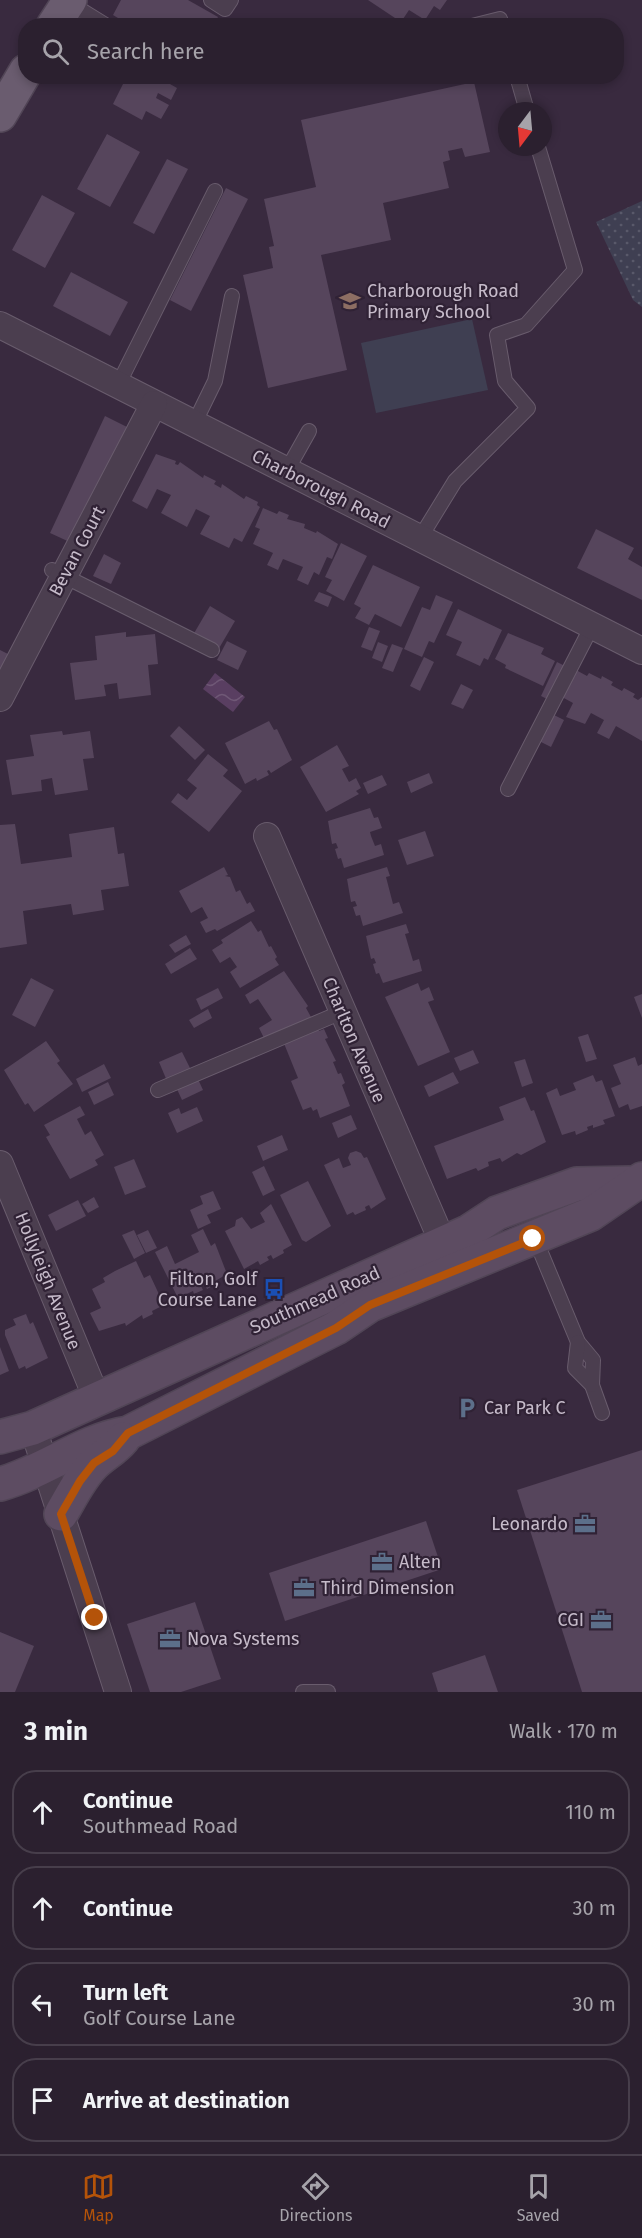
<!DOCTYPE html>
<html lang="en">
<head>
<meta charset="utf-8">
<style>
  :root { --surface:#2b202f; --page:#332837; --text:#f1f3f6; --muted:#a6a3aa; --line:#473e4b; --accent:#b45309 }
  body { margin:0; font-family:"Fira Sans",sans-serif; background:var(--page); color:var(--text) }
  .compass { position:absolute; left:498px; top:102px; width:54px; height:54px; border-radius:50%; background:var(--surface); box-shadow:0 3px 9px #0003; rotate:196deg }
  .stop { position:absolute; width:18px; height:18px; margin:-14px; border:4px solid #b45309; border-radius:50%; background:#fff }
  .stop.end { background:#b45309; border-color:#fff; box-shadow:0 2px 6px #0008 }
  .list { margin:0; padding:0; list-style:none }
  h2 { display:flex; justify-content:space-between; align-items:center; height:78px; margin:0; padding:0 24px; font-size:26px }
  h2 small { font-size:20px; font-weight:400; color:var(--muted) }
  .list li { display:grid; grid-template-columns:39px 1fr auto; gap:18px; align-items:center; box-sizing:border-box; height:84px; margin:0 12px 12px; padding:0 12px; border:2px solid var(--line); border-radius:24px }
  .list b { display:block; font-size:22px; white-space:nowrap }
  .list p { margin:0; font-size:20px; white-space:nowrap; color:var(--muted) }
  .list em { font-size:20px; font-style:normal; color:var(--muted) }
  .icon { flex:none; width:33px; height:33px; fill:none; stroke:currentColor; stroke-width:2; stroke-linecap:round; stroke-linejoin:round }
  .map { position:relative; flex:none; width:642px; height:1692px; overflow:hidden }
  .search { position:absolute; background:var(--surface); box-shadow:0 3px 9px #0003; left:18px; right:18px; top:18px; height:66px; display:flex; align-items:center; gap:15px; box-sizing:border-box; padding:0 21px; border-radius:24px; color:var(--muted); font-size:22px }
  .sheet { height:462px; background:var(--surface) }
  nav { display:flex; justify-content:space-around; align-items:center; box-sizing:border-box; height:84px; border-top:2px solid var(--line); background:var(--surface); font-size:16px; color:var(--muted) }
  nav a { display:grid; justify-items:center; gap:3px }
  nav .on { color:var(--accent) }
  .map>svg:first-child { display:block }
</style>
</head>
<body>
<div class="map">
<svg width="642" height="1692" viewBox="0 0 642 1692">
  <defs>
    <pattern id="grass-dots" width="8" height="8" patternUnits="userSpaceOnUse" patternTransform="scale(1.5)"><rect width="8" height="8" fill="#3f3f52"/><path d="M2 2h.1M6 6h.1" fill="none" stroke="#59596a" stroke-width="1.8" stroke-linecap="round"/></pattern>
    <pattern id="water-waves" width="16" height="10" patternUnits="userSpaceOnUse" patternTransform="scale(1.5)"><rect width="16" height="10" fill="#593e61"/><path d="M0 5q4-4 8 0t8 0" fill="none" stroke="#6f5876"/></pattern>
  </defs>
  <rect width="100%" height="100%" fill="#392a3f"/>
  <path fill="url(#grass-dots)" d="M642 201V307L633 300 596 222Z"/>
  <path fill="#3f3f52" d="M472 319 488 390 376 413 361 343Z"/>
  <path fill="url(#water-waves)" d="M215 673 245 697 233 712 203 689Z"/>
  <g fill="#56455c">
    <path d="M121 0H188L218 17 213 26H131L113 15Z"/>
    <path d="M368 0H447L440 10 434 6 425 20 409 10 401 22Z"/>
    <path d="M127 76H156L177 88 171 100 158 93 156 98 169 105 161 119 146 111 142 120 113 104Z"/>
    <path d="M474 82 490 152 465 157 462 148 448 151 450 160 443 162 449 188 383 203 391 240 321 255 347 370 268 388 243 275 273 268 269 247 274 246 264 199 316 187 301 120Z"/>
    <path d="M107 134 140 152 110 207 77 189Z"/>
    <path d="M167 159 188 169 154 234 133 223Z"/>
    <path d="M226 188 248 199 191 311 170 300Z"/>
    <path d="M42 195 75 213 45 268 12 250Z"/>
    <path d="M71 272 128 302 110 336 53 306Z"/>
    <path d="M105 416 129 428 74 544 50 533Z"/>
    <path d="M156 454 176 461 175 464 178 465 180 462 203 478 204 475 216 481 214 484 221 488 222 484 244 499 246 496 258 502 257 505 260 507 242 542 234 538 229 548 200 534 210 516 196 509 187 527 161 513 171 495 157 489 147 509 132 501Z"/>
    <path d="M263 508 277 514 279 511 289 515 287 519 305 524 304 528 316 533 317 531 338 544 332 559 327 557 319 575 314 572 308 585 297 580 303 567 283 559 278 570 267 565 273 553 253 544 260 529 255 527Z"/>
    <path d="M596 529 634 548 628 559 642 567V600L577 568Z"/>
    <path d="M341 543 367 556 344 601 326 591 332 580 325 577Z"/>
    <path d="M104 554 121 563 111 584 93 576Z"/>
    <path d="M373 565 420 587 401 627 375 614 369 625 355 618 361 608 354 604Z"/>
    <path d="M319 592 332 597 328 607 314 601Z"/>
    <path d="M436 595 453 602 434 643 429 641 422 657 404 649 422 607 430 610Z"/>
    <path d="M210 606 235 621 218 650 193 635Z"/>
    <path d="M458 609 502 630 488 660 484 658 480 666 456 655 462 642 446 635Z"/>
    <path d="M369 627 380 631 372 651 361 647Z"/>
    <path d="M126 632V637L155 634 158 664 148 665 151 695 119 699 117 683 104 685 106 696 75 700 70 663 97 660 95 636Z"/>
    <path d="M508 633 544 648 541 654 555 661 543 686 505 668 506 665 495 659Z"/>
    <path d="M227 641 247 651 238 670 217 660Z"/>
    <path d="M378 642 388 646 382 662 372 658Z"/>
    <path d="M392 644 403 648 393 672 382 668Z"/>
    <path d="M0 650 14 657 0 683Z"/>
    <path d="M424 657 434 662 420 691 410 686Z"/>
    <path d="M557 662 565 666 549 700 541 696Z"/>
    <path d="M576 670 587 676 589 673 601 679 602 676 613 682 611 685 622 691 624 688 635 694 633 697 638 700 642 697V741L616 726 609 739 597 733 604 720 591 713 585 724 566 717 573 703 562 697Z"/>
    <path d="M461 684 473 690 463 709 451 704Z"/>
    <path d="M552 714 564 720 551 747 539 741Z"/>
    <path d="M269 721 274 730 277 729 292 760 271 773 269 770 267 771 269 775 257 781 256 778 245 784 225 743Z"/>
    <path d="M179 726 205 750 195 760 170 736Z"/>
    <path d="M62 731 63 735 90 731 94 758 83 759 88 790 55 795 52 778 41 780 42 791 12 795 6 760 34 756 30 735Z"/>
    <path d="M337 745 349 766 342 769 349 782 356 778 361 788 356 791 359 794 326 812 300 767Z"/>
    <path d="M208 754 228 770 223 776 242 791 209 832 171 802 178 793 187 800 197 788 187 780Z"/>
    <path d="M429 773 433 783 411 793 407 782Z"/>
    <path d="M382 775 387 785 368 794 363 783Z"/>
    <path d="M370 808 374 818 378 817 382 828 370 832 371 836 375 846 381 844 384 855 344 868 341 858 338 859 335 849 338 848 336 843 332 844 328 821Z"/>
    <path d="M15 824 21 864 72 857 69 834 114 827 118 854 124 853 129 886 101 890 104 910 73 915 71 904 23 911 27 944 0 948V825Z"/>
    <path d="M425 831 434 856 407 865 398 840Z"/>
    <path d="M224 867 228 875 225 876 230 877 236 892 240 890 247 904 250 902 255 911 217 931 215 929 206 933 200 922 208 918 202 907 191 913 179 891Z"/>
    <path d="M387 867 390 876 386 877 393 904 399 902 403 913 363 926 360 915 356 916 353 907 357 906 355 901 351 902 347 879Z"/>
    <path d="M251 921 258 932 261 930 269 947 271 946 277 957 275 959 279 965 240 988 230 972 237 967 230 957 220 963 212 950 223 943 221 940Z"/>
    <path d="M406 924 409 933 405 934 413 961 419 959 422 971 383 983 379 973 376 974 373 964 376 963 374 958 371 959 366 936Z"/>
    <path d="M186 935 191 944 175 953 169 945Z"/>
    <path d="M190 948 197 959 171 974 165 964Z"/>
    <path d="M284 971 308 1006 306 1008 311 1017 280 1035 265 1040 259 1028 272 1020 258 999 250 1004 245 995Z"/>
    <path d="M31 978 54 990 35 1027 12 1015Z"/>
    <path d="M418 983 421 991 429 987 434 1000 428 1002 450 1052 418 1066 385 997Z"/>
    <path d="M218 988 223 998 201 1010 196 999Z"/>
    <path d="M642 994V1018L634 997Z"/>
    <path d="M208 1009 212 1018 194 1028 189 1020Z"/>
    <path d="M317 1027 319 1031 324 1029 328 1038 325 1039 336 1061 333 1062 338 1074 341 1073 345 1083 342 1085 350 1106 320 1118 317 1109 313 1111 311 1107 303 1110 291 1081 298 1078 283 1041Z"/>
    <path d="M588 1034 597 1059 586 1062 578 1037Z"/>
    <path d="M46 1041 60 1061 57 1063 73 1084 34 1112 28 1103 25 1105 4 1070Z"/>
    <path d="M473 1050 479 1063 460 1071 454 1058Z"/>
    <path d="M182 1052 191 1070 167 1081 159 1062Z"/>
    <path d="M635 1057 638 1066 642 1064V1106L630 1110 628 1104 619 1108 611 1088 621 1084 613 1065Z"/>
    <path d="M525 1059 533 1083 522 1087 514 1062Z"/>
    <path d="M104 1064 111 1078 82 1092 76 1079Z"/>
    <path d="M453 1072 459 1083 429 1097 424 1086Z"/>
    <path d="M593 1075 596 1082 602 1080 615 1116 603 1120 605 1124 593 1128V1125L587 1127 588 1130 576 1135 575 1131 562 1135 546 1093 557 1088 560 1096 576 1090 573 1083Z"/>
    <path d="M197 1077 203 1090 182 1100 176 1087Z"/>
    <path d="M108 1082 114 1095 94 1105 88 1092Z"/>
    <path d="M525 1097 531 1111 534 1110 546 1142 521 1155 517 1153 502 1162 500 1158 488 1162 489 1166 478 1171 476 1168 447 1179 434 1146 504 1120 499 1107Z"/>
    <path d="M80 1106 85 1115 77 1119 85 1135 91 1131 104 1155 95 1160 98 1165 70 1179 46 1137 50 1135 44 1125Z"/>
    <path d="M197 1107 203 1121 177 1133 168 1113 179 1108 181 1114Z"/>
    <path d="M351 1115 357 1129 338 1138 332 1123Z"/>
    <path d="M282 1135 288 1150 263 1161 257 1146Z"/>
    <path d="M356 1151 361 1153 364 1158 367 1157 386 1199 371 1209 369 1205 365 1207 366 1210 355 1215 353 1212 347 1215 324 1165 339 1158 343 1168 351 1165 348 1158 350 1153Z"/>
    <path d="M134 1159 146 1187 125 1195 114 1167Z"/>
    <path d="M264 1166 275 1190 263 1196 252 1172Z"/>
    <path d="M308 1181 331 1226 306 1242 302 1240 280 1195Z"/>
    <path d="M213 1191 221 1209 207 1215 211 1223 198 1229 190 1210 203 1204 200 1196Z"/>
    <path d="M94 1197 99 1207 88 1213 82 1204Z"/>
    <path d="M78 1200 86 1216 56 1231 48 1215Z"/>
    <path d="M271 1204 292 1245 283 1250 284 1253 273 1259 271 1255 267 1257 269 1260 260 1265 258 1261 244 1269 225 1231 235 1226 236 1220 242 1217 251 1229 265 1222 260 1213Z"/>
    <path d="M203 1229 211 1246 215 1243 227 1274 217 1280 218 1283 207 1289 205 1285 201 1286 203 1290 194 1294 193 1291 178 1298 155 1252 167 1246 175 1264 199 1252 191 1235Z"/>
    <path d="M134 1230 145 1253 134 1259 122 1235Z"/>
    <path d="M148 1230 157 1248 146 1253 137 1235Z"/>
    <path d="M136 1261 144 1278 150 1275 164 1305 152 1311 153 1314 143 1319 142 1315 126 1326 125 1323 99 1331 90 1313 101 1308 92 1289 105 1282 103 1278 115 1271Z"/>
    <path d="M26 1314 30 1324 33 1322 48 1358 26 1369 25 1366 19 1369 5 1335V1330L16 1325 13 1319Z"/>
    <path d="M0 1347 9 1371 0 1375Z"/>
    <path d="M642 1450V1692H582L517 1490Z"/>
    <path d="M426 1521 442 1569 285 1621 269 1573Z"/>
    <path d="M195 1602 221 1679 181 1692H150L127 1624Z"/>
    <path d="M0 1632 34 1646 15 1692H0Z"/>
    <path d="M485 1655 498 1692H438L432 1673Z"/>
  </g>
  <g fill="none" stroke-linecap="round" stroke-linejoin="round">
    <defs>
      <g id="lane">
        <path d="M211 0 225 9 231 0"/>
        <path d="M68 2 107 26"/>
        <path d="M472 26 500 19 502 26"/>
        <path d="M517 76 527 111"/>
        <path d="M118 385 215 191"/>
        <path d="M194 424 215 381 232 296"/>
        <path d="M286 472 309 431"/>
        <path d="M420 538 455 481 528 408 505 381 497 335 526 325 575 270 538 147"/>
        <path d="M52 570 212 650"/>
        <path d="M508 789 592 626"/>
        <path d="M158 1090 342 1012"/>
        <path d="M534 1236 578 1342 593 1360 592 1385 602 1413"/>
        <path d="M578 1342 575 1368 592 1385"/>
        <path d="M303 1692H328"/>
      </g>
      <g id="street">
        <path d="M0 325 642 651"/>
        <path d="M0 698 154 404"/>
        <path d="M267 836 443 1243"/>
        <path d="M0 1164 97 1399"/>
        <path d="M33 1428 118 1692"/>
      </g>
      <g id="secondary">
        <path d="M0 1437 33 1428 468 1232 497 1213 577 1184 633 1183"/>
        <path d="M0 1484C45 1472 82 1440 128 1433L336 1328 370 1305 591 1214 642 1179"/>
        <path d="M61 1514C71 1497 80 1478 93 1465 103 1455 114 1450 123 1439"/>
      </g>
      <g id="primary">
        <path d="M53 26 70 0"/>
        <path d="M0 115 26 71"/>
      </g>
    </defs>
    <use href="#lane" stroke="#695c6d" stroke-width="16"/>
    <use href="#street" stroke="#695c6d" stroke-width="28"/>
    <use href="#secondary" stroke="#514556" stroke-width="36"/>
    <use href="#primary" stroke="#514556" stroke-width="36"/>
    <use href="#lane" stroke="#4b3e4f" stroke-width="14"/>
    <use href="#street" stroke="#4b3e4f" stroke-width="26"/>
    <use href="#secondary" stroke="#5d4c62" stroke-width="33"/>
    <use href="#primary" stroke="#6a5c6f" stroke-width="33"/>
  </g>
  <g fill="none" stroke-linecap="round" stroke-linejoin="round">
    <path stroke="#b45309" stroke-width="8" d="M95 1618 61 1514 80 1481 94 1463 113 1451 128 1433 336 1328 370 1305 533 1239"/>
  </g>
  <defs>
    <symbol id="school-bare" viewBox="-9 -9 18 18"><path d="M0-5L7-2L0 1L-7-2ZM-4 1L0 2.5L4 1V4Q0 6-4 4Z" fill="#8d6e63" stroke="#302235" stroke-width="2.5" paint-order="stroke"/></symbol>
    <symbol id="bus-bare" viewBox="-9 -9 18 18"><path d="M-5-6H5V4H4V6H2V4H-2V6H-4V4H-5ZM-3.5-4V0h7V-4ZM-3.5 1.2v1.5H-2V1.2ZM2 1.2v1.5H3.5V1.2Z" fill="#1a4fb4" stroke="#302235" stroke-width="2.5" paint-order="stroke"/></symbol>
    <symbol id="parking-bare" viewBox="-9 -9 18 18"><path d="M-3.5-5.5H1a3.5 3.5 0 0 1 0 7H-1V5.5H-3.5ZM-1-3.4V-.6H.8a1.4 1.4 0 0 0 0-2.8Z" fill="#5c6f8a" stroke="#302235" stroke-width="2.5" paint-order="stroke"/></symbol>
    <symbol id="office-bare" viewBox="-9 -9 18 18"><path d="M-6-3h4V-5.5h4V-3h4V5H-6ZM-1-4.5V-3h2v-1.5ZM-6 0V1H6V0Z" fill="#5c6f8a" stroke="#302235" stroke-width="2.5" paint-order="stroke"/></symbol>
  </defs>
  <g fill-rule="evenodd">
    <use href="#school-bare" x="335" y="286" width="30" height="30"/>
    <use href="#bus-bare" x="259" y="1274" width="30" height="30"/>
    <use href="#parking-bare" x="452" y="1393" width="30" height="30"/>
    <use href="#office-bare" x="570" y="1509" width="30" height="30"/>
    <use href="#office-bare" x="367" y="1547" width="30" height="30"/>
    <use href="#office-bare" x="289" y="1573" width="30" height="30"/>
    <use href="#office-bare" x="586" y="1605" width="30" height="30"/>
    <use href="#office-bare" x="155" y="1624" width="30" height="30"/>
  </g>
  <g text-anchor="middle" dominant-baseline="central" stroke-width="4.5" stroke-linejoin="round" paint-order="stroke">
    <g font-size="18" fill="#c6bbca" stroke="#302235" text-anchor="start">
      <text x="367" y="291">Charborough Road<tspan x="367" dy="21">Primary School</tspan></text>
      <text x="257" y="1279" text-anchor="end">Filton, Golf<tspan x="257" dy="21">Course Lane</tspan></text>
      <text x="484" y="1408">Car Park C</text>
      <text x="568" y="1524" text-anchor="end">Leonardo</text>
      <text x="399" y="1562">Alten</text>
      <text x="321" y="1588">Third Dimension</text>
      <text x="584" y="1620" text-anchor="end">CGI</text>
      <text x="187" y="1639">Nova Systems</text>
    </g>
    <g font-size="18" fill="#c6bbca" stroke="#302235">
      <text transform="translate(321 489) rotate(27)">Charborough Road</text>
      <text transform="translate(77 551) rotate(-62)">Bevan Court</text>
      <text transform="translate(354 1040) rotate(67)">Charlton Avenue</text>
      <text transform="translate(48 1281) rotate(68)">Hollyleigh Avenue</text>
      <text transform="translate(315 1300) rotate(-24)">Southmead Road</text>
    </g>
  </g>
</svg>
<svg class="compass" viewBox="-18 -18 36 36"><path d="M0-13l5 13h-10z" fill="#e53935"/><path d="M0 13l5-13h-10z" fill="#a6a3aa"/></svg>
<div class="stop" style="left:533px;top:1239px"></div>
<div class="stop end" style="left:95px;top:1618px"></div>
<div class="search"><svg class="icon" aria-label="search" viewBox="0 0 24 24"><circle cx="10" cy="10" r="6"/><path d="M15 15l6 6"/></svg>Search here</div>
</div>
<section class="sheet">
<h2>3 min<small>Walk · 170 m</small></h2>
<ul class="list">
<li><svg class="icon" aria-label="ahead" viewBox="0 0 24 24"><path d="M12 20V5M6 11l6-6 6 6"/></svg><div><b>Continue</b><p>Southmead Road</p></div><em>110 m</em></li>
<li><svg class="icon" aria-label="ahead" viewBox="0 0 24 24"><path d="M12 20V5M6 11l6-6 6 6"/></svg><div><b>Continue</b></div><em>30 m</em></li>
<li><svg class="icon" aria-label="left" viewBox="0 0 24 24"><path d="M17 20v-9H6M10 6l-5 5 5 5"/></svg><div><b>Turn left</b><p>Golf Course Lane</p></div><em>30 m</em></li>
<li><svg class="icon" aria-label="arrive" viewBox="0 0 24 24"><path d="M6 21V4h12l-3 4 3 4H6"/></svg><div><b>Arrive at destination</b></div></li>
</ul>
</section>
<nav>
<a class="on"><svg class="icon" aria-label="map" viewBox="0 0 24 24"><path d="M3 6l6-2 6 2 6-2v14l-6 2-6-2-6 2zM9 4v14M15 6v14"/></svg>Map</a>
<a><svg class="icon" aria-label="directions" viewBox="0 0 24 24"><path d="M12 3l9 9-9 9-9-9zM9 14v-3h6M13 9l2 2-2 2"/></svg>Directions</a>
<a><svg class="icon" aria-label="saved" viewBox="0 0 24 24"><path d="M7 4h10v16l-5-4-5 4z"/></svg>Saved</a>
</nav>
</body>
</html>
